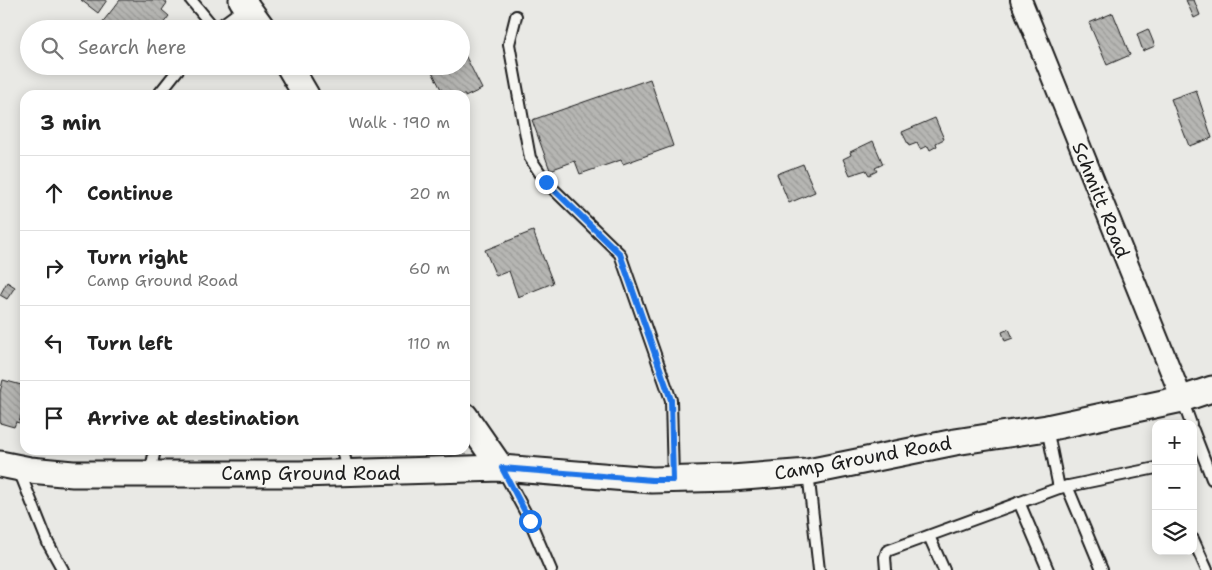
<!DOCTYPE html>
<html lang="en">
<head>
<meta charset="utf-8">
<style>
  :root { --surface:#fff; --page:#f6f6f6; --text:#222; --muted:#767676; --line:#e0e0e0 }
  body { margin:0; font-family:"Shantell Sans",sans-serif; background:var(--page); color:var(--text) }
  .controls { position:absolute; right:15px; bottom:15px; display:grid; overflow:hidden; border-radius:10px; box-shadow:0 2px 12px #0003 }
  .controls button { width:45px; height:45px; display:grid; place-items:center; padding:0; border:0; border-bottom:1px solid var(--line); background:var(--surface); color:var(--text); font:25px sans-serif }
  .stop { position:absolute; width:15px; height:15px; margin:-11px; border:4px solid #1a73e8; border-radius:50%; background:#fff }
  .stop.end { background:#1a73e8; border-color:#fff; box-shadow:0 1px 5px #0008 }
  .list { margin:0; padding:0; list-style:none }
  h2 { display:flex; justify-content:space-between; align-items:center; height:65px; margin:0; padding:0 20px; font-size:21px }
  h2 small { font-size:16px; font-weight:400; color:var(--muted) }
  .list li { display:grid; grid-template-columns:32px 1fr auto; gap:15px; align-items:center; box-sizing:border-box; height:75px; padding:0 20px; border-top:1px solid var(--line) }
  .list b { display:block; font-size:19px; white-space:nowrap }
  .list p { margin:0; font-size:16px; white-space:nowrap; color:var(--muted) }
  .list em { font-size:16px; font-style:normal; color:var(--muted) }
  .icon { flex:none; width:28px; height:28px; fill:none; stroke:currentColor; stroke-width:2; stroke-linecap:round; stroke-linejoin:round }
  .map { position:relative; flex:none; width:1212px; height:570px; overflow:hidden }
  .search { position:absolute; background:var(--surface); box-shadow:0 2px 12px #0003; left:20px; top:20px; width:450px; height:55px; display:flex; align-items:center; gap:12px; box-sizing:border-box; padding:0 18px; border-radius:28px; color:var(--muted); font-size:19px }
  .panel { position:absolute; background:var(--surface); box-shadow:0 2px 12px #0003; left:20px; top:90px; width:450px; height:365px; border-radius:15px }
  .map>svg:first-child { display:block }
</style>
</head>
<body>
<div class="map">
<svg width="1212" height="570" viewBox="0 0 1212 570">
  <defs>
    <pattern id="building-back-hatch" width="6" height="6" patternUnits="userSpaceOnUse" patternTransform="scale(1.25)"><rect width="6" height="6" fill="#b6b6b3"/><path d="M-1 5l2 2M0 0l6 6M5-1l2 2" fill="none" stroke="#9c9c99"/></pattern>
  </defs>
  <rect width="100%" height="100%" fill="#e9e9e5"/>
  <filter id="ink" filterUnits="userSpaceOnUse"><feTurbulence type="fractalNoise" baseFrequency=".02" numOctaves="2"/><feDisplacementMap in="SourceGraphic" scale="10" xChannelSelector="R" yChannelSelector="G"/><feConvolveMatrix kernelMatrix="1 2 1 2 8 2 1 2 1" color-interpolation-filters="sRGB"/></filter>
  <g filter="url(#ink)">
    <g fill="url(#building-back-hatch)" stroke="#1c1c1c">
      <path d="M81 0H107L98 13Z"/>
      <path d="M120 0H163L167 3 162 10 169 16 159 29H97Z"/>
      <path d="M1186 0H1194L1200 15 1194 18Z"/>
      <path d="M1113 13 1130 55 1107 65 1089 23Z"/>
      <path d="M1148 29 1155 46 1143 51 1137 34Z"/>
      <path d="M461 47 482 89 465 97V95H444L429 66H461Z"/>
      <path d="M650 79 673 146 623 164 621 160 580 174 575 161 550 170 532 120Z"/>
      <path d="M1196 90 1212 138 1189 146 1171 99Z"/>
      <path d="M935 118 944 139 936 143 937 146 930 150 928 146 920 149 917 143 909 146 902 132Z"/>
      <path d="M873 141 883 164 875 168 877 171 869 175 866 170 850 175 843 159 851 155 850 152Z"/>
      <path d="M803 164 815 192 789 203 777 174Z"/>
      <path d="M533 231 553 283 518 297 509 271 496 276 485 250Z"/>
      <path d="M7 282 15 287 7 299 0 295Z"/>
      <path d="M1009 329 1013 338 1005 341 1002 332Z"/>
      <path d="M3 380 25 386V400L19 423 16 422 14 427 0 423V392Z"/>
    </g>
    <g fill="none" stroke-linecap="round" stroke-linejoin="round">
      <defs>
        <g id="service">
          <path d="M191 0 215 29"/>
          <path d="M516 16 509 44 530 158 546 182 620 254 671 400 673 479"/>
          <path d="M216 29 247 6"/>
          <path d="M158 95 181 66"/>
          <path d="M1182 399 1191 424"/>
          <path d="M1047 428 1059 488"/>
          <path d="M1193 430 1212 479"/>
          <path d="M343 450 348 472"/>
          <path d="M18 468 48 543 63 570"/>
          <path d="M502 469 530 521 551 570"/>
          <path d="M808 472 819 570"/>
          <path d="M150 473 155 450"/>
          <path d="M1067 486 1102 570"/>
          <path d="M1019 502 1048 570"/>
          <path d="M929 536 944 570"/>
          <path d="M1193 539 1207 570"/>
          <path d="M886 570 885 557 887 551 1059 488 1156 468"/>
        </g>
        <path id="minor" d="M1021 0 1182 399"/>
        <g id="tertiary">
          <path d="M242 0 263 29"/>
          <path d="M289 66 306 95"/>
          <path d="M465 416 501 468"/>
          <path d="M0 464 30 470 73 474H300L501 468 652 480 732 478 808 472 955 442 1047 428 1182 399 1212 389"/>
        </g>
      </defs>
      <use href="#service" stroke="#1c1c1c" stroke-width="14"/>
      <use href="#minor" stroke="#1c1c1c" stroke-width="24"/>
      <use href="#tertiary" stroke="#1c1c1c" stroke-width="29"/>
      <use href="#service" stroke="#f6f6f2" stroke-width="10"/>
      <use href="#minor" stroke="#f6f6f2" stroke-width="20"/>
      <use href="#tertiary" stroke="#f6f6f2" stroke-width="25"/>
    </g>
  </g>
  <g fill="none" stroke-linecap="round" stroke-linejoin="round" filter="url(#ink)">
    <path stroke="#1a73e8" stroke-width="6" d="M530 521 502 468 652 480H673L671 400 620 254 546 182"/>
  </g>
  <g text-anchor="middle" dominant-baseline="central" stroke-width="4" stroke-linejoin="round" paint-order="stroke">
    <g font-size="19" fill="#1c1c1c" stroke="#f6f6f2">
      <text transform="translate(1101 200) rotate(68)">Schmitt Road</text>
      <text transform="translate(863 458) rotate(-10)">Camp Ground Road</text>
      <text x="311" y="473">Camp Ground Road</text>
    </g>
  </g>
</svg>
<div class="controls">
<button>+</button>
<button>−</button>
<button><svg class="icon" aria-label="layers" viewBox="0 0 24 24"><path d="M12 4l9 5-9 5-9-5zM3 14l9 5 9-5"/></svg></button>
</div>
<div class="stop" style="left:530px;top:521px"></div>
<div class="stop end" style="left:546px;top:182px"></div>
<div class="search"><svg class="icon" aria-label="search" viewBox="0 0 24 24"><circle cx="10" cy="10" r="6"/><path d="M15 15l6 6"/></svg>Search here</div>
<section class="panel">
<h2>3 min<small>Walk · 190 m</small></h2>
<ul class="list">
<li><svg class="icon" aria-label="ahead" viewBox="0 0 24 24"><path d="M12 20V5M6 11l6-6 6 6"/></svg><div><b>Continue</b></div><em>20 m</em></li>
<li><svg class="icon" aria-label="right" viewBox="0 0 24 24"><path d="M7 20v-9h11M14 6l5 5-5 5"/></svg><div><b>Turn right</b><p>Camp Ground Road</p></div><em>60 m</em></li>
<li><svg class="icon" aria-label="left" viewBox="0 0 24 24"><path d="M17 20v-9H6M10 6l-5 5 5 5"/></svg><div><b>Turn left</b></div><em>110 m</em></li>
<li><svg class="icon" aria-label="arrive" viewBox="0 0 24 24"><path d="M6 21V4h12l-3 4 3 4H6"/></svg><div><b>Arrive at destination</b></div></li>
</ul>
</section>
</div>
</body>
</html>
